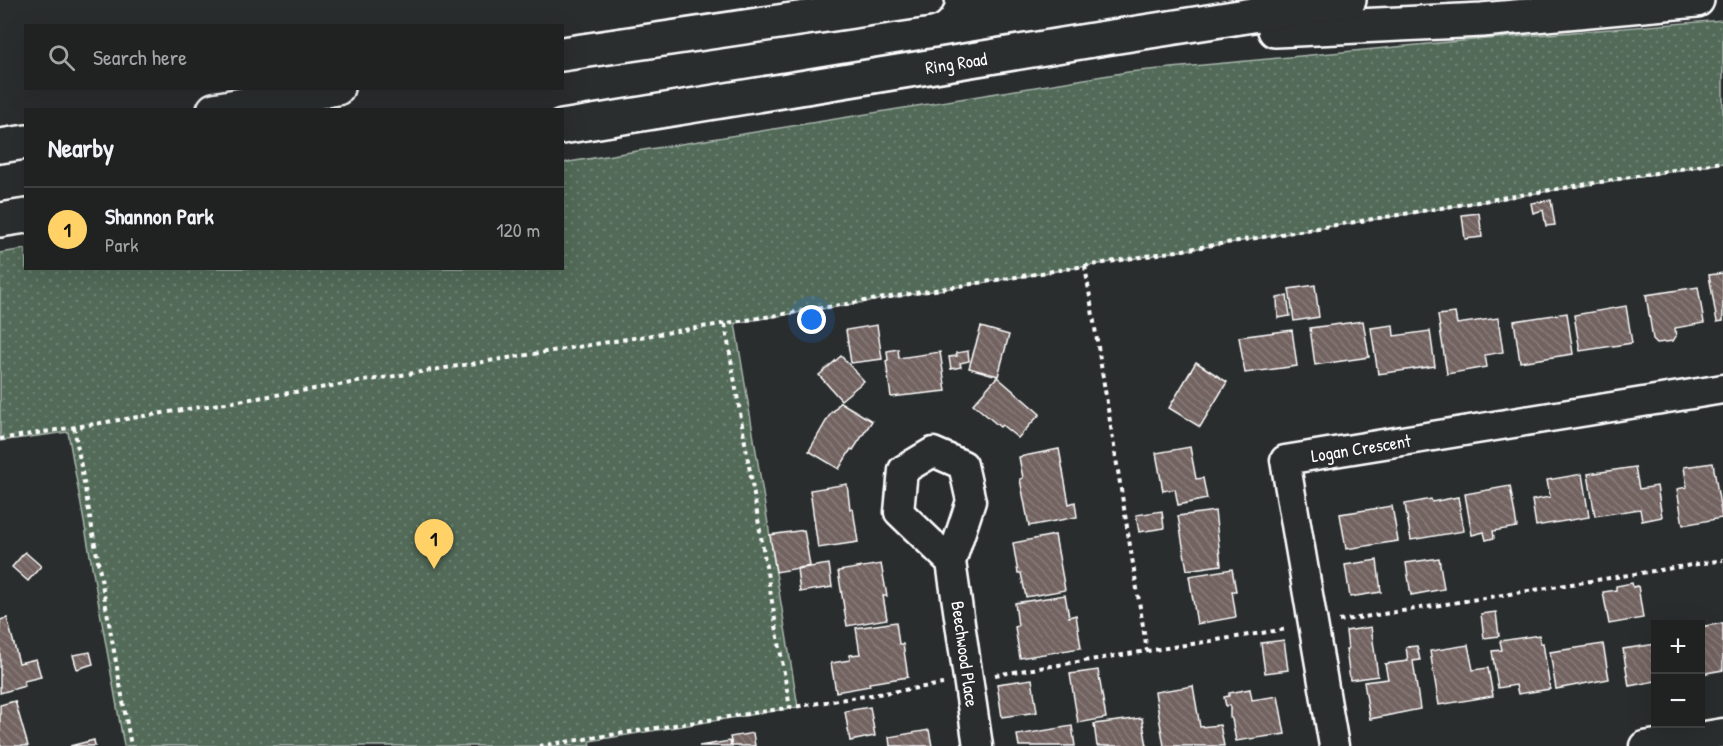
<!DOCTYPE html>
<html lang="en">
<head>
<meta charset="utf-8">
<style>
  :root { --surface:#202222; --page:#282a2a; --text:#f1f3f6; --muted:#a2a4a5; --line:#3d3f40; --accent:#ffd166 }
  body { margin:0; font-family:"Patrick Hand",sans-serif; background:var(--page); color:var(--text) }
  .controls { position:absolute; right:18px; bottom:18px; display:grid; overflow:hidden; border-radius:0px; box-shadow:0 6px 24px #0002 }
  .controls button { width:54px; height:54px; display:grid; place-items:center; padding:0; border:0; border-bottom:2px solid var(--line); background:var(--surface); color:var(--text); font:30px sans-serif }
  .you { position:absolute; left:812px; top:320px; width:21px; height:21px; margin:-15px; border:4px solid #fff; border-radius:50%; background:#1a73e8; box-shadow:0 0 0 9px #1a73e833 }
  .badge { display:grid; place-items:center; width:39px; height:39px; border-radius:50%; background:var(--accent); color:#111; font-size:20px; font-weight:700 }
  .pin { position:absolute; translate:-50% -50px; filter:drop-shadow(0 2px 3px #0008) }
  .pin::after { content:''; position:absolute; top:32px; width:21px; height:18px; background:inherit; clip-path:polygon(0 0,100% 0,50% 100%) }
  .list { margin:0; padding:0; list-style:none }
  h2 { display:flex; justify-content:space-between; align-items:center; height:78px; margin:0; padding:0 24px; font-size:26px }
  h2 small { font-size:20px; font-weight:400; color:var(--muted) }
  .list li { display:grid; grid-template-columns:39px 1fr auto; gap:18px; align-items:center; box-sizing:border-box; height:84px; padding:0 24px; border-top:2px solid var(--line) }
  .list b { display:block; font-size:22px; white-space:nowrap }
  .list p { margin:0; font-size:20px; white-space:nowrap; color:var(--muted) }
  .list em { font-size:20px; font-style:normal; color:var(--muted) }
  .icon { flex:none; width:33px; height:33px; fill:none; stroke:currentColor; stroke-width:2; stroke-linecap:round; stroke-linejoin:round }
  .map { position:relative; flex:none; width:1723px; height:746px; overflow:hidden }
  .search { position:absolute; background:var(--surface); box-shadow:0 6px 24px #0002; left:24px; top:24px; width:540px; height:66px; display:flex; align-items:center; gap:15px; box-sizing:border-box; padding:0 21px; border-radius:0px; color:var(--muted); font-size:22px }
  .panel { position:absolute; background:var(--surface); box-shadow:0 6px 24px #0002; left:24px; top:108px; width:540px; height:162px; border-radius:0px }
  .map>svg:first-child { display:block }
</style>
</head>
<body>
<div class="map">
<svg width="1723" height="746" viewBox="0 0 1723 746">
  <defs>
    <pattern id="grass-dots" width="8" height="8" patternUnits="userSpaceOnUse" patternTransform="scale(1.5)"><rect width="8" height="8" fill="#526b59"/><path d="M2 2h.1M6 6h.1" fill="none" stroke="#6c8172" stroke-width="1.8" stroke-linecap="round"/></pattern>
    <pattern id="building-back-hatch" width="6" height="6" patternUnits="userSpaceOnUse" patternTransform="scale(1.5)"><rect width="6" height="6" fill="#726361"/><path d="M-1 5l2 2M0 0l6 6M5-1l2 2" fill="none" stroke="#877a79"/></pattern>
  </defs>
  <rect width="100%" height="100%" fill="#2a2d2e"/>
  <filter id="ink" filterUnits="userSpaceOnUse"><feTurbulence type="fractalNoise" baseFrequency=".0167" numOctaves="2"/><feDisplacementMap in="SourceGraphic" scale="12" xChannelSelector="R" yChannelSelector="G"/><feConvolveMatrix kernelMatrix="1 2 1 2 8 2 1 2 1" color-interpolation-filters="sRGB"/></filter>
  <g filter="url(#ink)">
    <path fill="url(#grass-dots)" stroke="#a8b5ac" stroke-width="1.5" d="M1723 20V163L735 323 798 707 590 741 591 746H124L68 432 0 441V253L25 249 26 268H562L563 163 1128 72 1449 42Z"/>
    <g fill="url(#building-back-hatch)" stroke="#fff" stroke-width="1.5">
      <path d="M1551 200 1555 225 1546 226 1543 210 1533 213 1531 203Z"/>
      <path d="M1479 213 1482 237 1465 239 1462 215Z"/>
      <path d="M1723 273V321L1717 322 1709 275Z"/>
      <path d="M1315 285 1319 317 1294 321 1289 289Z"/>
      <path d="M1698 287 1704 323 1675 328 1676 336 1673 341 1657 343 1653 339 1646 295Z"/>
      <path d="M1287 296 1290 316 1278 318 1277 298Z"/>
      <path d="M1626 306 1632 343 1580 351 1574 315Z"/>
      <path d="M1455 313 1457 324 1498 318 1503 352 1485 355 1487 367 1447 374 1438 315Z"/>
      <path d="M1567 313 1573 354 1520 362 1514 321Z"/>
      <path d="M1363 321 1369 357 1315 365 1310 328Z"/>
      <path d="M877 325 882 359 851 363 846 330Z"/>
      <path d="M1393 325 1394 336 1430 331 1435 366 1378 374 1371 328Z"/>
      <path d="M981 327 1009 335 998 376 969 368Z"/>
      <path d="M1292 330 1297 366 1245 373 1239 337Z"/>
      <path d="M898 349 899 358 940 352 946 391 891 397 886 361 888 360 887 351Z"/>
      <path d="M968 351 969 361 960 363 961 367 951 369 949 357 957 356 956 353Z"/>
      <path d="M841 356 864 381 841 400 819 375Z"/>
      <path d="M1196 362 1227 382 1200 427 1169 408Z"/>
      <path d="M997 377 1040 414 1018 438 1002 425 1000 427 973 404Z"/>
      <path d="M840 402 872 421 853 450 851 449 839 469 809 451 832 411 833 412Z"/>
      <path d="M1190 447 1196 479 1203 478 1207 499 1178 505 1175 489 1163 491 1156 453Z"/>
      <path d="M1059 449 1069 504 1075 502 1077 517 1029 526 1020 479 1023 478 1019 457Z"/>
      <path d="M1713 463 1722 518 1683 525 1677 489 1687 487 1684 467Z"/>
      <path d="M1635 467 1639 489 1657 486 1662 517 1642 521 1640 509 1595 516 1588 474Z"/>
      <path d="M1582 474 1589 517 1536 526 1532 500 1550 497 1547 480Z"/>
      <path d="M847 484 850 509H853L858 542 818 548 810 490Z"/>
      <path d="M1510 486 1517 527 1493 531 1494 538 1486 540 1484 532 1472 535 1465 494Z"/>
      <path d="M1458 497 1464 531 1411 540 1405 504 1431 499 1432 502Z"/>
      <path d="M1392 506 1398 541 1346 549 1340 514Z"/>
      <path d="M1162 511 1164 528 1139 532 1136 515Z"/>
      <path d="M1215 511 1221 565 1187 570 1178 516Z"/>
      <path d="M804 530 810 566 776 572 770 535Z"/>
      <path d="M1055 535 1065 590 1026 597 1021 573H1018L1013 543Z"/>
      <path d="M25 552 41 566 28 581 12 567Z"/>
      <path d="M1439 558 1444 589 1411 595 1406 563Z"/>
      <path d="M1377 560 1381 592 1350 597 1345 565Z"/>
      <path d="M829 564 832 587 800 592 797 569Z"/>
      <path d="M881 564 887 596H883L887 619 847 626 838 571Z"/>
      <path d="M1232 569 1236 591H1232L1236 617 1197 624 1189 576Z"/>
      <path d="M1632 583 1633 587 1638 586 1643 618 1609 624 1603 592 1616 590V586Z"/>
      <path d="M1065 595 1069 617 1076 615 1081 648 1020 658 1015 627 1018 626 1015 603Z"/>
      <path d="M1496 612 1499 636 1484 638 1481 614Z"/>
      <path d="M7 618 19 663 36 659 41 677 24 681 25 686 0 693V620Z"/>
      <path d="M896 622 899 644H903L908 677 869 683 870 686 836 692 831 663 850 660V655L860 654 856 628Z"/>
      <path d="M1723 623V670L1700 674V627Z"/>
      <path d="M1371 627 1378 676 1350 680 1346 649H1348L1346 631Z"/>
      <path d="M1539 635 1540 643H1543L1550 689 1518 694 1516 685 1498 688 1492 651 1502 650 1500 641Z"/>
      <path d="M1284 640 1288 670 1265 673 1261 643Z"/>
      <path d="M1603 644 1609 679 1556 689 1550 652Z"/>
      <path d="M1656 644V681L1629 686 1623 649Z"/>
      <path d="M1468 645 1473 670 1488 668 1493 696 1439 705 1430 651Z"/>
      <path d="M1417 646 1420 660 1413 661 1420 709 1370 719 1364 682 1388 679 1385 664 1408 661 1406 647Z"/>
      <path d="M90 652 93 664 77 669 73 655Z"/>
      <path d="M1098 670 1106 718 1078 723 1070 674Z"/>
      <path d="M1032 679 1037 712 1002 717 997 684Z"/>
      <path d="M1193 686 1200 727 1220 725 1224 746H1164L1155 692Z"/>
      <path d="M1250 689 1252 700 1278 696 1285 734 1236 741 1232 719 1230 717V705L1226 706 1224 697 1229 696V693Z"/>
      <path d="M15 701 28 746H0V705Z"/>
      <path d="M870 707 875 736 850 741 845 711Z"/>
      <path d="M1142 718 1147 746H1097L1094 724Z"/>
      <path d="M1072 726 1075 746H1019L1017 735Z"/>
      <path d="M929 730 932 746H890L889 737Z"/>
      <path d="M753 733 755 746H732L730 737Z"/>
      <path d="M94 740 95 746H70Z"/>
      <path d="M730 741 731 746H699Z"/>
    </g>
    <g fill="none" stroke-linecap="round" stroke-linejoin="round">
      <defs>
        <g id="minor">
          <path d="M951 562 899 512 903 470 933 452 963 465 971 501 951 562 978 746"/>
          <path d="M1334 746 1285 460 1723 389"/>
          <path d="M1644 746 1723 733"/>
        </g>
        <g id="highway">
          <path d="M1275 30 1482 20 1697 0"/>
          <path d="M562 54 927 0"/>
          <path d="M214 110 337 88"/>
          <path d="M562 127 1099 39 1349 0"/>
          <path d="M0 146 26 142"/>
          <path d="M0 220 26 216"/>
        </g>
      </defs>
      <use href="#minor" stroke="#fff" stroke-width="33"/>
      <use href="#highway" stroke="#fff" stroke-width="38"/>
      <g stroke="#fff" stroke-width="4" stroke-dasharray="4.5 4.5" stroke-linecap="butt">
        <path d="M1085 266 1147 651"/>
        <path d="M725 324 790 708"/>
        <path d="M74 427 131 746"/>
        <path d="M0 439 1085 266 1723 162"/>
        <path d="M1339 621 1723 560"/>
        <path d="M995 675 1287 629"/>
        <path d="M539 746 943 684"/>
      </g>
      <use href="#minor" stroke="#2a2d2e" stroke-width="28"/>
      <use href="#highway" stroke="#2a2d2e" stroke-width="33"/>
    </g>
  </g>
  <g text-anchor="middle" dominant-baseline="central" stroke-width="5" stroke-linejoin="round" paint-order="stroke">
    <g font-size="18" fill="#fff" stroke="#2a2d2e">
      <text transform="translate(956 63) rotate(-9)">Ring Road</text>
      <text transform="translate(1361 448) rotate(-9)">Logan Crescent</text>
      <text transform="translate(965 654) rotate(82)">Beechwood Place</text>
    </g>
  </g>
</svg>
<div class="controls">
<button>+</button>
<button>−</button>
</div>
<div class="you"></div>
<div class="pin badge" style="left:434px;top:569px">1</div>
<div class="search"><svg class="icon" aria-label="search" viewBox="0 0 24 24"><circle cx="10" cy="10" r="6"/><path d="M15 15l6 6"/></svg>Search here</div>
<section class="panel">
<h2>Nearby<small></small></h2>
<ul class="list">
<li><span class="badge">1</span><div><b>Shannon Park</b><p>Park</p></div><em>120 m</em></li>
</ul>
</section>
</div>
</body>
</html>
